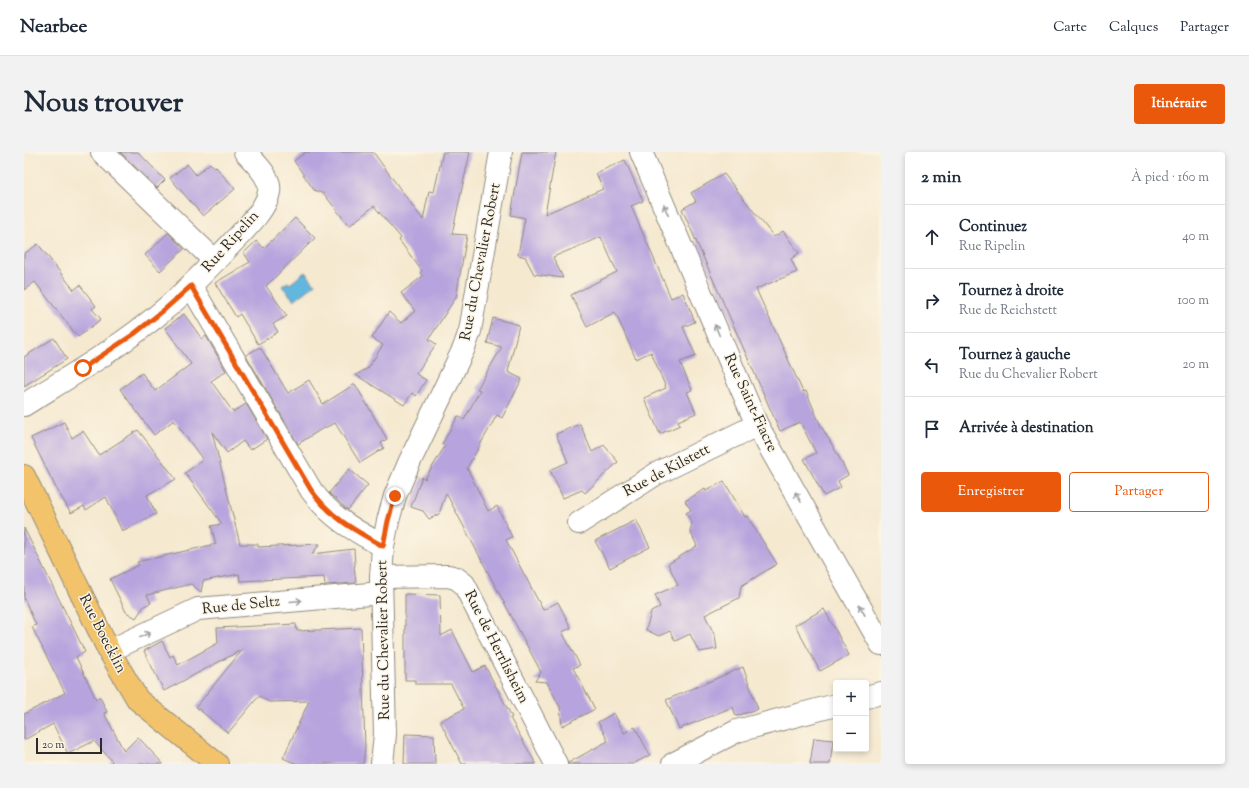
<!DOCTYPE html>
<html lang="fr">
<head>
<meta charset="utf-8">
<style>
  :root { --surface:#fff; --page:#f2f2f3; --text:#1f2937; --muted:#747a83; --line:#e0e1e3; --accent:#ea580c }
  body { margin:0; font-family:"Sorts Mill Goudy",serif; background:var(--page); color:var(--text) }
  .controls { position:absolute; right:12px; bottom:12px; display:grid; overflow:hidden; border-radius:4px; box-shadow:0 2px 6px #0003 }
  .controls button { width:36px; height:36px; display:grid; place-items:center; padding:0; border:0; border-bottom:1px solid var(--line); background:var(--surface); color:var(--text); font:20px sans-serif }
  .scale { position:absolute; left:12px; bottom:10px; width:66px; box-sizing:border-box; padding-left:4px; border:2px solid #2b2b2b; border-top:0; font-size:11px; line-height:14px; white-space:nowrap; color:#2b2b2b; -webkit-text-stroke:3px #fcf5e5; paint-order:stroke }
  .stop { position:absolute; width:12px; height:12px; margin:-9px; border:3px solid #ea580c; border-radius:50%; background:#fff }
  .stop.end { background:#ea580c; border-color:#fff; box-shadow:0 1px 4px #0008 }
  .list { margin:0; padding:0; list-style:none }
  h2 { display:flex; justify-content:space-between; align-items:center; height:52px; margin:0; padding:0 16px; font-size:17px }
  h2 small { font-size:13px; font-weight:400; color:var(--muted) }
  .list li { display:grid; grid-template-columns:26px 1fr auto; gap:12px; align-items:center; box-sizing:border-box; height:64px; padding:0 16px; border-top:1px solid var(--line) }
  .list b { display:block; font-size:15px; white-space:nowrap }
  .list p { margin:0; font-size:13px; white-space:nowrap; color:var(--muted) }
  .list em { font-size:13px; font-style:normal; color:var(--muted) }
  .actions { display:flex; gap:8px; padding:12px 16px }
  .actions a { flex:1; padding:9px 0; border:1px solid var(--accent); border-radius:4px; text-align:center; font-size:14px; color:var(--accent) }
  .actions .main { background:var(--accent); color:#fff }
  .icon { flex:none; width:22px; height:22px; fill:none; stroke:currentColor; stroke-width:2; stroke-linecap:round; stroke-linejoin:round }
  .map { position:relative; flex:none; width:857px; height:612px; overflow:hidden; border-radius:4px }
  header { display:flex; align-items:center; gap:24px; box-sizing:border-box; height:56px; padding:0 20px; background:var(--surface); border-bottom:1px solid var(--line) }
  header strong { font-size:19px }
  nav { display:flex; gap:22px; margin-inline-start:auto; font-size:14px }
  .intro { display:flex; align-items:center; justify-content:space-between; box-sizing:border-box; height:96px; padding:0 24px }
  h1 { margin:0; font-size:28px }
  .button { padding:10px 18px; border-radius:4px; background:var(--accent); color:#fff; font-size:14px; font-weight:700 }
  main { display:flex; gap:24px; padding:0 24px }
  aside { flex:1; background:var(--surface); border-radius:4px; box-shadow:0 2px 6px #0003 }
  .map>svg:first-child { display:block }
</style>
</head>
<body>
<header>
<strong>Nearbee</strong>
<nav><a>Carte</a><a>Calques</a><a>Partager</a></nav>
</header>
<div class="intro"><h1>Nous trouver</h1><a class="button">Itinéraire</a></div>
<main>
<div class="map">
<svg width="857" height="612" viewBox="0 0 857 612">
  <rect width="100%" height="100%" fill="#fcf5e5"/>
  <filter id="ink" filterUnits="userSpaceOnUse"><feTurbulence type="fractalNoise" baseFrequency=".025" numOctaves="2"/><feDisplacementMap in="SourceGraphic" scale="8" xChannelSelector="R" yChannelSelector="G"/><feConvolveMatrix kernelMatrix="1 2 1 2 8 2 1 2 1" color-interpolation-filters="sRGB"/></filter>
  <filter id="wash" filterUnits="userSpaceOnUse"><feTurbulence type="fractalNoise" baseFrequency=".012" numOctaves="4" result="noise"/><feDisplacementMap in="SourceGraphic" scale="16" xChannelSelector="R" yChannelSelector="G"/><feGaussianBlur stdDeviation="0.9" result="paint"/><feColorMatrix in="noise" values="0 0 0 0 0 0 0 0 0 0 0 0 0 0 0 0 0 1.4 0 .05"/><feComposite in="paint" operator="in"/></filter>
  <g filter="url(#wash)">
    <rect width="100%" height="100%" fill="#f5e9d0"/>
    <path fill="#63b7df" stroke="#477185" d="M281 120 291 132 270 148 258 134 264 130 266 132Z"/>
    <g id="blocks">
      <g fill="#b7a4de">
        <path d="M96 0H114L141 28 133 36Z"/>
        <path d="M282 0H349L399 68 405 39 410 40 419 0H446L428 82 443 83 432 145 405 187 412 192 392 222 402 228 392 244 388 241 380 253 332 223 344 216 359 193 348 186 365 160 377 171 391 159 377 141 399 124 396 121 398 119 375 88 377 86 350 54 325 74 300 42 290 38 270 9Z"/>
        <path d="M498 0H532L521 62 579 37 572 21 601 8 619 49 607 54 647 146 659 141 671 170 659 175 672 204 656 210 668 238 663 240 672 261 654 269 656 273 636 282 620 246 642 236 627 200 612 207 591 160 563 175 547 143 593 120 577 85 529 105 539 126 510 122 502 107V105L494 103 501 66 487 63Z"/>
        <path d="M186 11 191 16 192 15 211 37 179 64 146 26 163 12 172 23Z"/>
        <path d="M700 22 750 85 759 79 775 101 767 107 773 120 732 137 779 240 782 239 796 272 815 305 824 323 814 329 817 335 800 344 780 307 792 301 776 270 756 279 658 57 672 49 667 41Z"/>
        <path d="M271 66 291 86 242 134 263 164 249 172 254 180 234 192 216 162 212 165 191 131 226 110 220 101 232 89 240 96Z"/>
        <path d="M144 81 160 97 136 119 121 103Z"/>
        <path d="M14 92 50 138 56 133 72 154 68 157 77 167 54 185 11 130 0 138V102Z"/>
        <path d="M160 162 178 187 182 184 202 219 187 229 209 260 222 252 243 287 226 298 219 289 203 301 188 280 216 392H234V395L296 392 288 402 330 397 331 414H330L332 431 301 433 300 425 216 429 215 422 179 429 177 440 167 432 123 443 127 451 120 454 112 466 102 460 86 427 115 413 113 410 192 392 187 374 198 372 161 321 179 308 150 268 130 283 96 237 118 221 131 239 167 212 141 176Z"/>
        <path d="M469 166 495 173 484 220 498 227 478 266 473 263 443 316 464 359 473 354 488 385 482 388 519 458 534 450 547 476 538 480 556 513 549 516 571 557 538 574 536 555 523 530 511 529 517 520 422 341 415 362 405 367 399 359 387 355 398 325 401 327 421 294 418 292 434 264 440 268 456 238 453 237 478 195 463 191Z"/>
        <path d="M30 186 43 207 0 234V205Z"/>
        <path d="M236 195 264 241 285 228 299 252 331 232 363 287 357 291 360 296 336 311 311 271 296 278 274 292 222 203Z"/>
        <path d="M40 270 48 286 59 279 75 303 114 278 152 327 123 343 132 362 98 379 82 345 62 358 60 354 47 361 33 338 7 286Z"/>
        <path d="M556 272 568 300 580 293 594 310 561 341 558 338 539 346 526 318 544 310 532 282Z"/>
        <path d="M325 317 344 333 324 358 305 341Z"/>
        <path d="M700 329 721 365 723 364 753 412 717 434 715 446 681 463 691 484 693 497 675 500 666 482 651 489 646 479 635 484 622 478 627 460 636 455 631 443 654 433 644 412 673 394 666 379 668 371 662 361 667 358 661 349 681 337 682 339Z"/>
        <path d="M612 368 626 395 586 416 571 389Z"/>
        <path d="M0 376 61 500 52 505 72 547 76 545 83 560 80 561 100 599 114 585 139 612H86L88 609 70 589 44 602 29 572 0 588V562L41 541 8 475 12 473 0 446Z"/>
        <path d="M381 442 416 443 417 484 428 478 449 520 461 514 488 565 486 566 512 612H438L416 569 440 557 427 532H391V528H381Z"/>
        <path d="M800 457 825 503 796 519 771 473Z"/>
        <path d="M272 472 273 479 337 476 341 595 339 612H273L259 606 285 549 245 550 235 544 204 581 172 555 219 497 140 539 120 499 138 489 146 505 149 503 154 513 194 491 193 476Z"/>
        <path d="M719 515 734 557 712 564 709 555 655 577 642 548Z"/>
        <path d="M590 561 600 581 611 575 626 603 609 612H544V611L584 589 574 570Z"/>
        <path d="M381 582 410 583 411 612H380Z"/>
        <path d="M790 586 809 588 806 612H786Z"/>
      </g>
    </g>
  </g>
  <g filter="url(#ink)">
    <use href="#blocks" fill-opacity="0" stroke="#908a7e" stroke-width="1"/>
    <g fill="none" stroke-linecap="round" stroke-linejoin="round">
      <defs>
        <g id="minor">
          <path d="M78 0 191 109"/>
          <path d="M617 0 733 273 857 492"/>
          <path d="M167 134 287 338C307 366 330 378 359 394"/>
          <path d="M0 253C48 223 98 194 141 157 165 137 186 114 208 91 220 78 242 58 245 40 248 25 230 10 221 0"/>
          <path d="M555 371 632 322 733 273"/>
          <path d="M357 425 424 424 432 426 440 432 532 612"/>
          <path d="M85 499 174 457 357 441"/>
          <path d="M842 545 857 541"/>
          <path d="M358 612 361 582 357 425 359 394 364 369 371 344 385 311 440 196 446 179 477 0"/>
          <path d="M649 612 713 579 812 553"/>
        </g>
        <path id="major" d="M0 324 85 499 114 548 193 612"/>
      </defs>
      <use href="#minor" stroke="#908a7e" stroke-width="24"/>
      <use href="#major" stroke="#908a7e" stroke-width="24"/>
      <use href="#minor" stroke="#fff" stroke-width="22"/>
      <use href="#major" stroke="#f2c36a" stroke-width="22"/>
    </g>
    <defs><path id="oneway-shaft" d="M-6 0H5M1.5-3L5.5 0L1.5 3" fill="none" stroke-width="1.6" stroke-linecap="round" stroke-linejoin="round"/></defs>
    <g stroke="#a0a0a0">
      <use href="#oneway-shaft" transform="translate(642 58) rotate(-113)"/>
      <use href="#oneway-shaft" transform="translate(693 178) rotate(-113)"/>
      <use href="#oneway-shaft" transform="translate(774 345) rotate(-120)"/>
      <use href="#oneway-shaft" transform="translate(272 449) rotate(-5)"/>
      <use href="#oneway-shaft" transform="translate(838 458) rotate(-119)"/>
      <use href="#oneway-shaft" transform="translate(121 483) rotate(-26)"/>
    </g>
  </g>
  <g fill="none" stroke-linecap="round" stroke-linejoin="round" filter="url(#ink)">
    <path stroke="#ea580c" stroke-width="5" d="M59 216 110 182 140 158 167 134 287 338C307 366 330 378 359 394L364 369 371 344"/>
  </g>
  <g text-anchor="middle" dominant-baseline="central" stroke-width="3" stroke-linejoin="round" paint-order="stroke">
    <g font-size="15" fill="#2b2b2b" stroke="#fcf5e5">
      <text transform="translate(207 90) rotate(-48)">Rue Ripelin</text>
      <text transform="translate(457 110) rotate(-79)">Rue du Chevalier Robert</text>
      <text transform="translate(726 251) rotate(65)">Rue Saint-Fiacre</text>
      <text transform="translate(643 319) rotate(-28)">Rue de Kilstett</text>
      <text transform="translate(217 454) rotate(-6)">Rue de Seltz</text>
      <text transform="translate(78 482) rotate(63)">Rue Boecklin</text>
      <text transform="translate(360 488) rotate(-91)">Rue du Chevalier Robert</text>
      <text transform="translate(472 495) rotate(63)">Rue de Herrlisheim</text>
    </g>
  </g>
</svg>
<div class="controls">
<button>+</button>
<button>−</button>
</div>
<div class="scale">20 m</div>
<div class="stop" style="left:59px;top:216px"></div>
<div class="stop end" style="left:371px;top:344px"></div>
</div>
<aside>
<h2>2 min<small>À pied · 160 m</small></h2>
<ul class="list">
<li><svg class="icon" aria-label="ahead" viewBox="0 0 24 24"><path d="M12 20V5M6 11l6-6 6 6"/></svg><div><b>Continuez</b><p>Rue Ripelin</p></div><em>40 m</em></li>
<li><svg class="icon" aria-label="right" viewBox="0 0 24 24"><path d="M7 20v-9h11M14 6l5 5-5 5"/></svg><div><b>Tournez à droite</b><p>Rue de Reichstett</p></div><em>100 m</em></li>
<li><svg class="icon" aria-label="left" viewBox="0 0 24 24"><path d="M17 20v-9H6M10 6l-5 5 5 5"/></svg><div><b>Tournez à gauche</b><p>Rue du Chevalier Robert</p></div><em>20 m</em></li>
<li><svg class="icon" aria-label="arrive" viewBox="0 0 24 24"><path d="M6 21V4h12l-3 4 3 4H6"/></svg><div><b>Arrivée à destination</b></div></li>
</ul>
<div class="actions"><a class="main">Enregistrer</a><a>Partager</a></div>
</aside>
</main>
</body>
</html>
